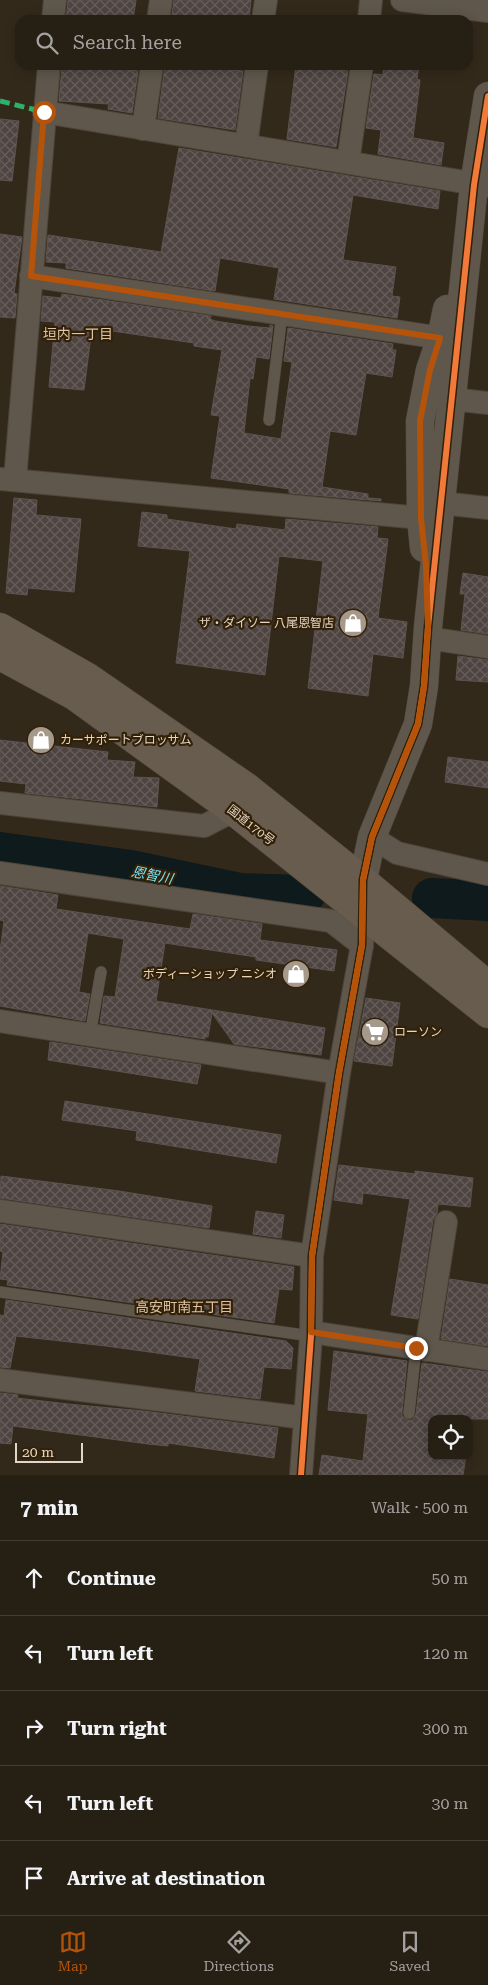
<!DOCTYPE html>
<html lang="en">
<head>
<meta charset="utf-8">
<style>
  :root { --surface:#261f14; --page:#322c22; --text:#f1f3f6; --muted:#a4a2a0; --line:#423d34; --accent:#b45309 }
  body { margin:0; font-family:"Roboto Serif","Noto Sans JP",serif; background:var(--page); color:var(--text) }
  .controls { position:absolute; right:15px; bottom:15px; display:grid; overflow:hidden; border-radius:10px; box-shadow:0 2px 12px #0003 }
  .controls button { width:45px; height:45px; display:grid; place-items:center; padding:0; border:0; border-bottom:1px solid var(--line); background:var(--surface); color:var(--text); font:25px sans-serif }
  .scale { position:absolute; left:15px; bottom:12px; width:68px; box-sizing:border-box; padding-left:5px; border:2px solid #e2d6c7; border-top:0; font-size:14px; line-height:18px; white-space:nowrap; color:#e2d6c7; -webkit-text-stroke:4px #322007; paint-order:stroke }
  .stop { position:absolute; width:15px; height:15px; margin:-11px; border:4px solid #b45309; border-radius:50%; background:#fff }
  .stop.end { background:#b45309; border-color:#fff; box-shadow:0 1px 5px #0008 }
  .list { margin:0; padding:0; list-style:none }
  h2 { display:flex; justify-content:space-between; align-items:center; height:65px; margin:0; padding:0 20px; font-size:21px }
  h2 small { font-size:16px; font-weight:400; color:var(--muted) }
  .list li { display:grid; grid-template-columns:32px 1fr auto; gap:15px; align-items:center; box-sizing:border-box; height:75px; padding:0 20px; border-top:1px solid var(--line) }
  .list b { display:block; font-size:19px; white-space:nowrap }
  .list em { font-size:16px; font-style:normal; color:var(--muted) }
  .icon { flex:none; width:28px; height:28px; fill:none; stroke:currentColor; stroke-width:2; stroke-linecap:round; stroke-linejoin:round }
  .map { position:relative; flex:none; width:488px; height:1475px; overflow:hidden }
  .search { position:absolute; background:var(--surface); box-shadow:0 2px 12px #0003; left:15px; right:15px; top:15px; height:55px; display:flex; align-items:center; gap:12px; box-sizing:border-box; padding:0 18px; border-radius:15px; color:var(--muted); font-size:19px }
  .sheet { height:440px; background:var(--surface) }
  nav { display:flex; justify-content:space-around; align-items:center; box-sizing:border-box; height:70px; border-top:1px solid var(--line); background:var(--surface); font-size:14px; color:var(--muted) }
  nav a { display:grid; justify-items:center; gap:2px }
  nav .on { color:var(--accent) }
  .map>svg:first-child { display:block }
</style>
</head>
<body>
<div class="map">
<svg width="488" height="1475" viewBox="0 0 488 1475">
  <defs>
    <pattern id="building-cross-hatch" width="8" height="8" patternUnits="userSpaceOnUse" patternTransform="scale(1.25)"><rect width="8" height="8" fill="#4e4442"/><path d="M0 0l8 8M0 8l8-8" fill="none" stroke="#675e5c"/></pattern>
  </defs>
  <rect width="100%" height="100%" fill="#33291b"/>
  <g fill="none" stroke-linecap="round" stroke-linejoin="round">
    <g stroke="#0e1a1b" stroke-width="40">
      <path d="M0 852 131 870 240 893 305 895"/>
      <path d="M432 898 488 901"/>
    </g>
  </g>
  <g fill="url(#building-cross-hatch)" stroke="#5e5350">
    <path d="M68 0H136L133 20H66Z"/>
    <path d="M174 0H251L249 20H171Z"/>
    <path d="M82 65H110V67L138 71 132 113 108 109 109 104 59 101 62 66 82 68Z"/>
    <path d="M165 65H231L230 70 243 71 235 130 158 118Z"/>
    <path d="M296 65 348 71 336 147 287 139Z"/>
    <path d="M384 65H419L417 79 420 80 413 138 444 143 441 165 378 154 381 130 366 128 374 74 383 75Z"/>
    <path d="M0 119 19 121 12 181 0 180Z"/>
    <path d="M179 148 440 191 438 209 353 195 343 260 396 267 392 296 400 297 397 318 274 299 279 268 220 258 215 291 66 268V263L46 262 48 235 161 252Z"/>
    <path d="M0 234 22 237 14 293 17 294 15 318 0 317Z"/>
    <path d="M62 294 211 316 210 319 215 321 248 326 270 328V325L273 326 269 359 256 357 253 379 250 378 244 433 281 439 292 362 284 361 288 328 393 344 392 350H396L392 377 366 373 356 435 330 431 322 487 368 494V498L381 499V501L289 493V489L211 478 220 416 211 415 222 350 194 346V343L92 328 84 390 49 387 55 322 41 321 43 296 61 298Z"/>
    <path d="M14 498 37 500 36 515 81 519 74 592 28 588 27 595 6 593Z"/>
    <path d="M142 512 167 515V519L236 529 237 524 285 530 286 519 378 527 377 538 388 539 378 618 407 622 403 658 373 654 368 696 308 688 323 561 279 556 265 675 176 663 190 551 138 546Z"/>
    <path d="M463 573 488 577V634L461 630 465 594H460Z"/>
    <path d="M458 656 488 660V682L456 680Z"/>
    <path d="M0 740 108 752 107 760 135 762 133 777 159 778 157 807 25 793 26 784 0 781Z"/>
    <path d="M448 757 488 762V788L445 782Z"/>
    <path d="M0 886 58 895 56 909 190 929 193 914 262 924 260 940 337 950 334 971 256 960V957L165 943 156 1001 325 1028 321 1055 234 1044 212 1013 208 1037H205V1039L100 1023 104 996 115 997 124 939 88 933 79 992 90 994 85 1021 0 1006V951L4 921 0 920Z"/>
    <path d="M366 998 400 1003 392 1066 354 1061Z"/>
    <path d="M50 1042 201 1065 197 1084 48 1060Z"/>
    <path d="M65 1101 281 1135 276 1163 136 1140 137 1131 62 1120Z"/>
    <path d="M339 1165 415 1174V1171L473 1178 470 1207 438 1204 437 1213 433 1220 418 1319 391 1315 410 1199 363 1193 362 1204 334 1200Z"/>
    <path d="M1 1176 119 1191 212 1206 209 1228 0 1198Z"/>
    <path d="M256 1211 284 1215 281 1238 253 1234Z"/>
    <path d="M0 1224 294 1267 292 1290 279 1289 274 1323 7 1285 8 1280 0 1279 3 1252 0 1251Z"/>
    <path d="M450 1279 488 1285V1346L441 1339Z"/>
    <path d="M6 1300 286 1341 293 1348 291 1369 264 1367 260 1399 195 1391 200 1359 106 1346 16 1336 10 1368 0 1367V1315L4 1316Z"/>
    <path d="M334 1351 407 1361 402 1412V1416L408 1420H412L416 1414 422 1363 488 1372V1419H432V1456H466L463 1475H319L322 1455 363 1461 368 1414 328 1410Z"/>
    <path d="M0 1393 18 1395 17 1398 68 1404 143 1411 278 1428 274 1458 168 1443V1446L148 1444 13 1426 11 1444 0 1443Z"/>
  </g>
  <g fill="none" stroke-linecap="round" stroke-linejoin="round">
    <defs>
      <g id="service">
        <path d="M269 420 282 314"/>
        <path d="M90 1035 101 972"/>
        <path d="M0 1292 311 1336"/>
        <path d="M409 1413 416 1348"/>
      </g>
      <g id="minor">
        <path d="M402 0 488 11"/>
        <path d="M53 20 55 0"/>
        <path d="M158 20 161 0"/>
        <path d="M263 20 266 0"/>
        <path d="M369 20 371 0"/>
        <path d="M44 112 488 186"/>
        <path d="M143 129 152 65"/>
        <path d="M246 145 257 65"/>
        <path d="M348 162 362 65"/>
        <path d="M31 276 441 338"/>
        <path d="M452 399 488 403"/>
        <path d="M0 479 421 518"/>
        <path d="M15 480 49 65"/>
        <path d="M441 503 488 508"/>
        <path d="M427 638 488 647"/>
        <path d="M0 803 204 826 233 811"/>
        <path d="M372 837 397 853 488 874"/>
        <path d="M0 873 331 921 362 945"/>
        <path d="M0 1021 339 1073"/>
        <path d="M0 1211 312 1256"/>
        <path d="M311 1332 488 1359"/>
        <path d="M426 1350 446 1222"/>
        <path d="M0 1380 305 1418"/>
        <path d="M301 1475 311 1336 312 1256 339 1073 362 945 363 901"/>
      </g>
      <g id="tertiary">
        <path d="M424 548 421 518 420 421 430 370 441 338 447 309"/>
        <path d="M363 880 372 837 418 724 424 686 428 627 474 185 488 96"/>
      </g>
      <g id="trunk">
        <path d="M0 627 88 677 247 787 363 880 488 985"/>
        <path d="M0 656 74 696 233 811 488 1014"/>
      </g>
    </defs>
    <use href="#service" stroke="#4e453a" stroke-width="12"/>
    <use href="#minor" stroke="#4e453a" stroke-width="24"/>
    <use href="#tertiary" stroke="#4e453a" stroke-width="29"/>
    <use href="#trunk" stroke="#4e453a" stroke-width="29"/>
    <use href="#service" stroke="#5f574c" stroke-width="11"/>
    <use href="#minor" stroke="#5f574c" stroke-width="22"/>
    <use href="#tertiary" stroke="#5f574c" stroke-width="28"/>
    <use href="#trunk" stroke="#675c4d" stroke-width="28"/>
    <path stroke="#2db169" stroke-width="5" stroke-dasharray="10 5" stroke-linecap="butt" d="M0 101 44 112"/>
    <defs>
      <path id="cycleway" d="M301 1475 311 1336 312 1256 339 1073 362 945 363 880 372 837 418 724 424 686 428 627 474 185 488 96"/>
    </defs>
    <use href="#cycleway" stroke="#322007" stroke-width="9"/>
    <use href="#cycleway" stroke="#f17a3a" stroke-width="6"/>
  </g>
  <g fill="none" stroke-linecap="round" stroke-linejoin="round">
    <path stroke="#b45309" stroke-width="6" d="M44 112 31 276 440 338 430 370 420 421 421 518 426 566 428 627 424 686 418 724 372 837 363 880 362 945 339 1073 312 1256 311 1332 416 1348"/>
  </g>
  <defs>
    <symbol id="shop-disc" viewBox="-11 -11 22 22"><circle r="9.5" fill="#a5998b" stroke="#322007"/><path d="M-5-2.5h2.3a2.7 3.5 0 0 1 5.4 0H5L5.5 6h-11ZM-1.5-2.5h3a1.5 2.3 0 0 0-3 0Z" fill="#fff"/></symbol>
    <symbol id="supermarket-disc" viewBox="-11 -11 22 22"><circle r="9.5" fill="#a5998b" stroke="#322007"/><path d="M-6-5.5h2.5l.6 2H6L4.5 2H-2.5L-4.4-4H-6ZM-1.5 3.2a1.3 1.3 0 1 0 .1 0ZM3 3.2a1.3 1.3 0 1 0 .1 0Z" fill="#fff"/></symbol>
  </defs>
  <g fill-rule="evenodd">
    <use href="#shop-disc" x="337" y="607" width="32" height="32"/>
    <use href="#shop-disc" x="25" y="724" width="32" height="32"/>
    <use href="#shop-disc" x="280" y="958" width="32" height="32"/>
    <use href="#supermarket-disc" x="359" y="1016" width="32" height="32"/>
  </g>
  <g text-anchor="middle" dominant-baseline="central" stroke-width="4.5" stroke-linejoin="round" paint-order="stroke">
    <g font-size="12" fill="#e2d6c7" stroke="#322007" text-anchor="end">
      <text x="334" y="623">ザ・ダイソー 八尾恩智店</text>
      <text x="60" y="740" text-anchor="start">カーサポートブロッサム</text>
      <text x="277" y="974">ボディーショップ ニシオ</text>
      <text x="394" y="1032" text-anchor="start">ローソン</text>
    </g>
    <g font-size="12" fill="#e2d6c7" stroke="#322007">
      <text transform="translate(251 825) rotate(38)">国道170号</text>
    </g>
    <g font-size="14" fill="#dcc3a7" stroke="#322007">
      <text x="78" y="334">垣内一丁目</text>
      <text x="184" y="1307">高安町南五丁目</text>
    </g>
    <g font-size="14" font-style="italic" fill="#76e4fb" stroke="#322007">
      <text transform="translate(152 875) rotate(11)">恩智川</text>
    </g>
  </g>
</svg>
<div class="controls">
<button><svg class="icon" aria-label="locate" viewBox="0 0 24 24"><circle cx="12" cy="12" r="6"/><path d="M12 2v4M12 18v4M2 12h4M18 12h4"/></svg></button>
</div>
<div class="scale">20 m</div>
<div class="stop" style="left:44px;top:112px"></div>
<div class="stop end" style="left:416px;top:1348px"></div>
<div class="search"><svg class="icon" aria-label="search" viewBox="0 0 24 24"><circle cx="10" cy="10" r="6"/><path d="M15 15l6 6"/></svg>Search here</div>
</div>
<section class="sheet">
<h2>7 min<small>Walk · 500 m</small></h2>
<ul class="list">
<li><svg class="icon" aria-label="ahead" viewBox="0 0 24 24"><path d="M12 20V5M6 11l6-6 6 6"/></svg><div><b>Continue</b></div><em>50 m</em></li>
<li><svg class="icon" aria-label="left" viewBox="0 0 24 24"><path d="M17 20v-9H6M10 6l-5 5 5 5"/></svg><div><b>Turn left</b></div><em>120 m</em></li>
<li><svg class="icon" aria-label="right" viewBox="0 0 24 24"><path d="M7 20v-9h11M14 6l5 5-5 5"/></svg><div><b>Turn right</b></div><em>300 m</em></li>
<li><svg class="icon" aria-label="left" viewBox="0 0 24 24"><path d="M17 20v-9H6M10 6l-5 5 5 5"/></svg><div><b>Turn left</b></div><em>30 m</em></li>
<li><svg class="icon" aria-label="arrive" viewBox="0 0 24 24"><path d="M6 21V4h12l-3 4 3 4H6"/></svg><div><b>Arrive at destination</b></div></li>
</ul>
</section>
<nav>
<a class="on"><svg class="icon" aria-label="map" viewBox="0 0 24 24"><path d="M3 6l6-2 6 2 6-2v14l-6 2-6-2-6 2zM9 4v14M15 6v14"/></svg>Map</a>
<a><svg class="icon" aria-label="directions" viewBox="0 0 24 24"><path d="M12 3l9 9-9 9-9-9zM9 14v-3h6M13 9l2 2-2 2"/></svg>Directions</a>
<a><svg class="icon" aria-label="saved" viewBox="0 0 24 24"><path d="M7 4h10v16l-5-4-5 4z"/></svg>Saved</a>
</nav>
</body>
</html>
